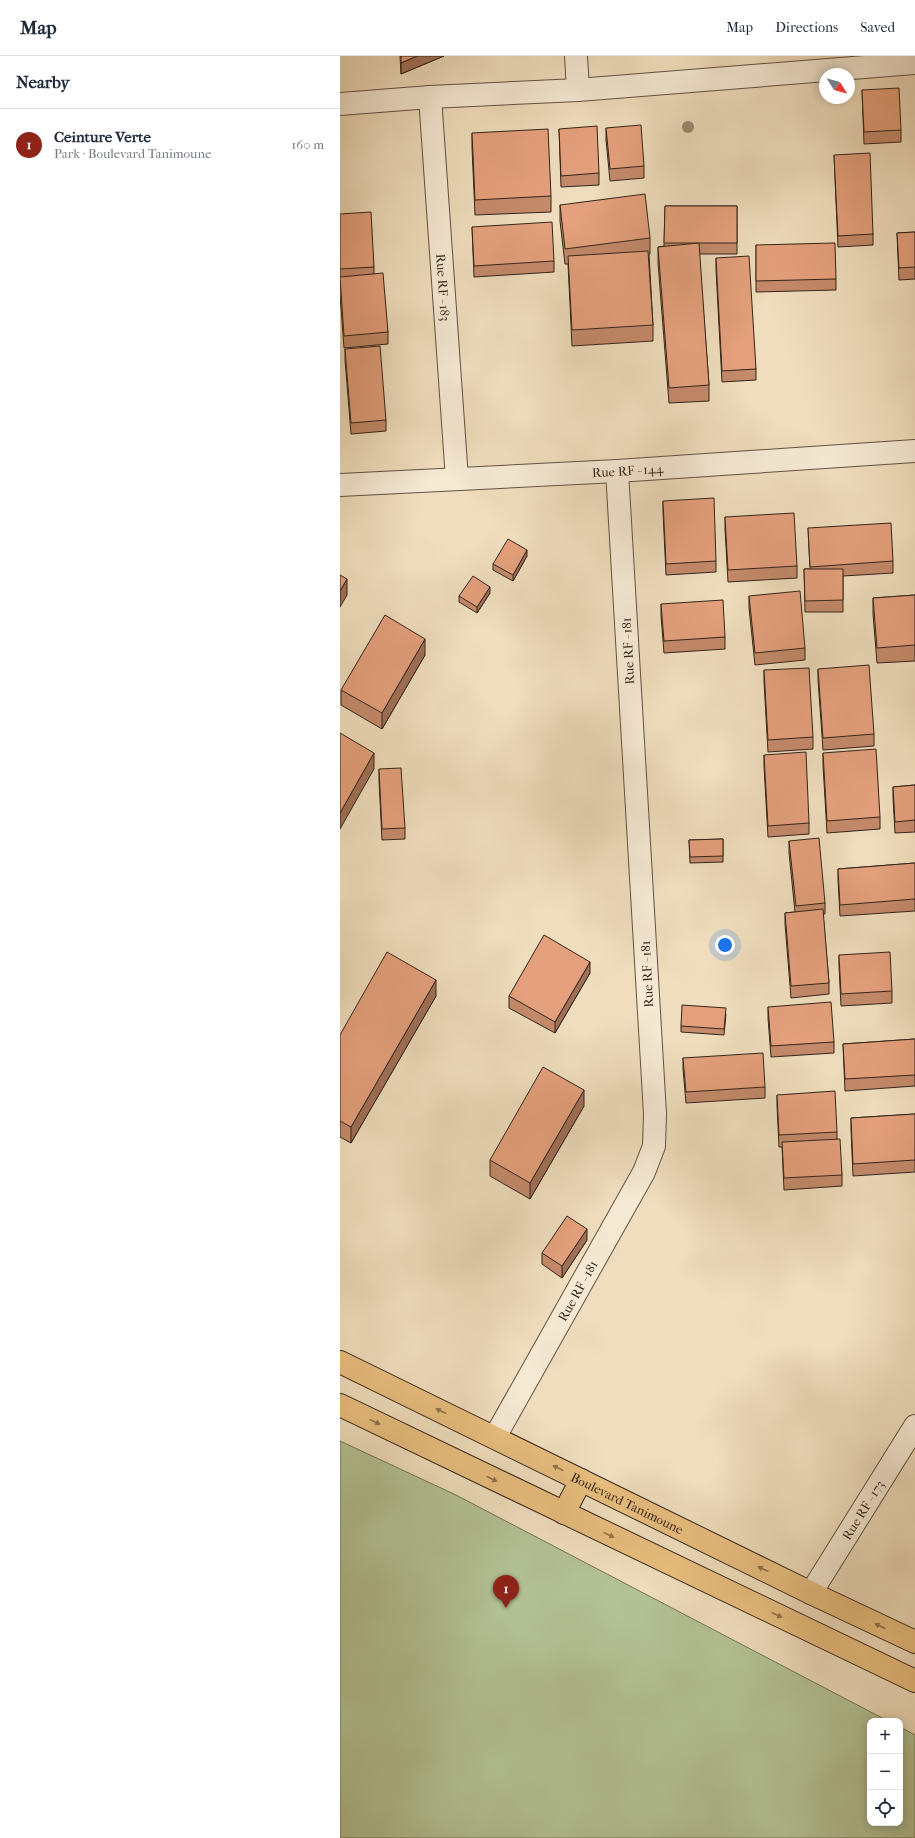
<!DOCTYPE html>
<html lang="en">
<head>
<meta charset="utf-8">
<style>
  :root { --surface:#fff; --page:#f2f2f3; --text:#1f2937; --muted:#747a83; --line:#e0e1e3; --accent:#8f2418 }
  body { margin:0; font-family:"IM FELL French Canon",serif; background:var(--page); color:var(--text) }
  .controls { position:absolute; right:12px; bottom:12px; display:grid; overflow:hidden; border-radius:8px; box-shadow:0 2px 10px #0003 }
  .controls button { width:36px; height:36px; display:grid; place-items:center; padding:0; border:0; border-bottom:1px solid var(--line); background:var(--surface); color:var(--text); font:20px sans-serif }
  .compass { position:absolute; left:479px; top:12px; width:36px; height:36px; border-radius:50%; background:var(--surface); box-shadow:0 2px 10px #0003; rotate:127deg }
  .you { position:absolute; left:385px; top:889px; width:14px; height:14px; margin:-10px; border:3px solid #fff; border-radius:50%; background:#1a73e8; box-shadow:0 0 0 6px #1a73e833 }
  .badge { display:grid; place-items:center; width:26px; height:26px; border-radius:50%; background:var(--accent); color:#fff; font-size:13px; font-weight:700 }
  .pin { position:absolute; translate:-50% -33px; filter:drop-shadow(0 1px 2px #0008) }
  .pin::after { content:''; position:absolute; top:21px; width:14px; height:12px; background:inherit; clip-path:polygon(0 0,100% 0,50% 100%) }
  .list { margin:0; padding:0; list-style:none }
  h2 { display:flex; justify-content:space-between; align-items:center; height:52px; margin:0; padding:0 16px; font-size:17px }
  h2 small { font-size:13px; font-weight:400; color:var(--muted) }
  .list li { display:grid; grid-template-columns:26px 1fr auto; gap:12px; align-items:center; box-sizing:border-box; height:72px; padding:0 16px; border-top:1px solid var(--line) }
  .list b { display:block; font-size:15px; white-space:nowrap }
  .list p { margin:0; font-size:13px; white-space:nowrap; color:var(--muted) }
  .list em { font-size:13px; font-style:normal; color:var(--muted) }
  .icon { flex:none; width:22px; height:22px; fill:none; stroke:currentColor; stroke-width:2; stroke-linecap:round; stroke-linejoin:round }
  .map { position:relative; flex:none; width:575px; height:1782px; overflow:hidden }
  header { display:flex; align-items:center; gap:24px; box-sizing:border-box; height:56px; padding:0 20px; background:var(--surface); border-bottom:1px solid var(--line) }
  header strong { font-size:19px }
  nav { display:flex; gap:22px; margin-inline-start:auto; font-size:14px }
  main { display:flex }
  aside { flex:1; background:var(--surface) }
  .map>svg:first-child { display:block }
</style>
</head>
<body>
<header>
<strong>Map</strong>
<nav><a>Map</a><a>Directions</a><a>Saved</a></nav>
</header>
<main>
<aside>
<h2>Nearby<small></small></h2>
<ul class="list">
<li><span class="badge">1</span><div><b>Ceinture Verte</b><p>Park · Boulevard Tanimoune</p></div><em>160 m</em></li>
</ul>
</aside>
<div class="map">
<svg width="575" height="1782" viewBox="0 0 575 1782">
  <rect width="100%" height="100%" fill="#efddbd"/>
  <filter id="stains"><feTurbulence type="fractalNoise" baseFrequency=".005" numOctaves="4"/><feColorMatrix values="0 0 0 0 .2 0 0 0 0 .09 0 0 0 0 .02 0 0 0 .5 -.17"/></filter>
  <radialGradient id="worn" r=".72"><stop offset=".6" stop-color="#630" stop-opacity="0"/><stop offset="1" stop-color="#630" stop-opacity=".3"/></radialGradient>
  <path fill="#b3c295" stroke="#737357" d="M0 1385 116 1439 548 1665H530V1767H560V1671L575 1679V1782H0Z"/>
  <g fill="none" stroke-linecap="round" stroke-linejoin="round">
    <defs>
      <g id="street">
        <path d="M236 0 238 34"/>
        <path id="s1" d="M90 41 117 423"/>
        <path d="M0 48 90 41 238 34 575 7"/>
        <path id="s2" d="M0 429 277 415 575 395"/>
        <path id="s3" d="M155 1381 304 1116 314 1090 315 1058 277 415"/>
        <path id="s4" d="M471 1537 575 1370"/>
      </g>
      <g id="primary">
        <path id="s5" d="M0 1306 471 1537 575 1586"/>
        <path d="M0 1349 575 1625"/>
        <path d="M224 1457 241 1424"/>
      </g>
    </defs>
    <use href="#street" stroke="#625242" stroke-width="24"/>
    <use href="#primary" stroke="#332419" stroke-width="24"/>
    <use href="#street" stroke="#f5e9d4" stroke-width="22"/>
    <use href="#primary" stroke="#e8be7e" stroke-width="22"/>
  </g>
  <circle fill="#998d74" cx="348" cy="71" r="6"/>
  <g fill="#c48a6b" stroke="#332419">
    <path d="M60 0H104L61 18Z"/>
    <path d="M522 34 561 74V86L524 88Z"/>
    <path d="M266 72 304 110V122L270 125 266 84Z"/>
    <path d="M219 73 259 117V129L221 131Z"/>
    <path d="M132 77 211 140V156L135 159 132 92Z"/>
    <path d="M494 99 533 178V189L498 191Z"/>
    <path d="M220 149 310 182V198H309L313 269V285L232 290 228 208H225L220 165Z"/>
    <path d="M325 150H397V198H359L369 329V345L329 347 318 207V191L324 190Z"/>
    <path d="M0 158 34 211V218L48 276V288L4 292 0 239Z"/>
    <path d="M132 171 214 205V216L134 221Z"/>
    <path d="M575 176V223L559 224 557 177Z"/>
    <path d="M416 189 496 223V234L416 236Z"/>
    <path d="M376 202 416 313V324L382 326 376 214Z"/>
    <path d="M5 293 46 364V375L11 378 5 304Z"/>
    <path d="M323 445 376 505V516L326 519 323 456Z"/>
    <path d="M385 461 457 510V522L388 526 385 473Z"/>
    <path d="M468 472 553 505V517L503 520V556H465L464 513H470Z"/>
    <path d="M187 500 173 525 153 514V508Z"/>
    <path d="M150 537 137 557 119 546V540Z"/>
    <path d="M575 539V605L537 607 533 558V542Z"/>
    <path d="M409 540 465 592V604L415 609 409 552Z"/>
    <path d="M321 548 385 581V593L324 597 321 560Z"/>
    <path d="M85 599 42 673 1 649V634Z"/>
    <path d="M478 613 534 678V690L483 694 478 624Z"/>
    <path d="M424 614 473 681V693L428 696 424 626Z"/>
    <path d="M483 697 540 761V773L487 777 483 709Z"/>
    <path d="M424 699 469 767V778L428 781 424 710Z"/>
    <path d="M39 713 65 772V783L42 784 39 725Z"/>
    <path d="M575 729V776L555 777 553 742V731Z"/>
    <path d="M383 783V806L350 807 349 784Z"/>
    <path d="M449 785 485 847V858H483L489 927V938L451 942 445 868V857L455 856 449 797Z"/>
    <path d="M575 807V855L500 860 498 824V813Z"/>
    <path d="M499 899 552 935V947L501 950 499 910Z"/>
    <path d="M250 917 215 977 169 952V940Z"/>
    <path d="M96 940 11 1087 0 1081V979Z"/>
    <path d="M428 951 494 986V997L431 1001 428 962Z"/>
    <path d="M386 958 384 979 341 976V970Z"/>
    <path d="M575 983V1030L505 1035 503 988Z"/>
    <path d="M343 1002 425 1031V1042L346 1047 343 1013Z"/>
    <path d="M437 1039 497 1076V1083L502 1119V1130L444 1134 442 1091H439L437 1050Z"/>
    <path d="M244 1050 190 1143 150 1120V1104Z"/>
    <path d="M575 1058V1116L513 1120 511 1074V1062Z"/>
    <path d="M247 1184 222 1222 202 1208V1197Z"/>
  </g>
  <g fill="#a07057" stroke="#332419">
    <path d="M77 0H104L61 18V7Z"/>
    <path d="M187 494V500L173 525V519Z"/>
    <path d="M7 523V539L0 551V535Z"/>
    <path d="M150 531V537L137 557V551Z"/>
    <path d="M85 583V599L42 673V657Z"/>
    <path d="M34 697V713L0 773V757Z"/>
    <path d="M250 906V917L215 977V966Z"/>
    <path d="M96 924V940L11 1087V1071Z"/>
    <path d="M244 1034V1050L190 1143V1127Z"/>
    <path d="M247 1173V1184L222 1222V1210Z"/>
  </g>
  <g fill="#e4a07c" stroke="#332419">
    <path d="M61 0H77L61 7Z"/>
    <path d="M559 32 561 74 524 76 522 34Z"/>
    <path d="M301 69 304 110 270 113 266 72Z"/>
    <path d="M257 70 259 117 221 120 219 73Z"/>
    <path d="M208 73 211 140 135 144 132 77Z"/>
    <path d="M530 97 533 178 498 180 494 99Z"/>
    <path d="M305 138 310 182 225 193 220 149Z"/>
    <path d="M325 150H397V187H324Z"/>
    <path d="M31 156 34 211 0 213V158Z"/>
    <path d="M212 166 214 205 134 210 132 171Z"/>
    <path d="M575 176V211L559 212 557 177Z"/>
    <path d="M359 187 369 329 329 332 318 191Z"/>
    <path d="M495 187 496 223 416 225V189Z"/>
    <path d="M308 195 313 269 232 274 228 200Z"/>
    <path d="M409 200 416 313 382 315 376 202Z"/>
    <path d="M43 217 48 276 4 280 0 221Z"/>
    <path d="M40 290 46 364 11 367 5 293Z"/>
    <path d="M374 442 376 505 326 508 323 445Z"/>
    <path d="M454 457 457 510 388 514 385 461Z"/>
    <path d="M551 467 553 505 470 511 468 472Z"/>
    <path d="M168 483 187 494 173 519 153 508Z"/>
    <path d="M464 513H503V544L465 545Z"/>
    <path d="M0 519 7 523 0 535Z"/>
    <path d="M133 520 150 531 137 551 119 540Z"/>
    <path d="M460 535 465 592 415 597 409 540Z"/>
    <path d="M575 539V589L537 592 533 542Z"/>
    <path d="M383 544 385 581 324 585 321 548Z"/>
    <path d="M45 559 85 583 42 657 1 634Z"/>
    <path d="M529 609 534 678 483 682 478 613Z"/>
    <path d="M469 612 473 681 428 684 424 614Z"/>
    <path d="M0 677 34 697 0 757Z"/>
    <path d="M536 693 540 761 487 765 483 697Z"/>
    <path d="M466 696 469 767 428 770 424 699Z"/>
    <path d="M61 712 65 772 42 773 39 713Z"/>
    <path d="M575 729V764L555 766 553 731Z"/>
    <path d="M479 782 485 847 456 850 449 785Z"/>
    <path d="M383 783V800L350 801 349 784Z"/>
    <path d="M575 807V843L500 849 498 813Z"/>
    <path d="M483 853 489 927 451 930 445 857Z"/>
    <path d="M204 879 250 906 215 966 169 940Z"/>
    <path d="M47 896 96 924 11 1071 0 1065V979Z"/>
    <path d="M550 896 552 935 501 938 499 899Z"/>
    <path d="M491 946 494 986 431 990 428 951Z"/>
    <path d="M342 949 386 952 384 973 341 970Z"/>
    <path d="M575 983V1019L505 1023 503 988Z"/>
    <path d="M423 997 425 1031 346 1036 343 1002Z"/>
    <path d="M203 1011 244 1034 190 1127 150 1104Z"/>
    <path d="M495 1035 497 1076 439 1079 437 1039Z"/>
    <path d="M575 1058V1104L513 1108 511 1062Z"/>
    <path d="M500 1083 502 1119 444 1122 442 1086Z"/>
    <path d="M227 1160 247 1173 222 1210 202 1197Z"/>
  </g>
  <defs><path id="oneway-solid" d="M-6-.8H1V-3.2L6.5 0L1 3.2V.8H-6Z"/></defs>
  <g fill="#8e714c">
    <use href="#oneway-solid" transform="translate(101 1355) rotate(-154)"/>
    <use href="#oneway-solid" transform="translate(35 1366) rotate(26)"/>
    <use href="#oneway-solid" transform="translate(218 1412) rotate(-154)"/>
    <use href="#oneway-solid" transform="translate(152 1423) rotate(26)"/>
    <use href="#oneway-solid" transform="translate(269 1479) rotate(26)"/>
    <use href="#oneway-solid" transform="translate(423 1513) rotate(-154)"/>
    <use href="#oneway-solid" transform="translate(437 1559) rotate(26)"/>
    <use href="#oneway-solid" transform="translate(540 1570) rotate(-155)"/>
  </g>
  <g text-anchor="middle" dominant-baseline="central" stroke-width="4" stroke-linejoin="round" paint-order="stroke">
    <g font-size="13" fill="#332419" stroke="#f5e9d4">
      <text stroke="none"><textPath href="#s1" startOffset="191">Rue RF - 183</textPath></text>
      <text stroke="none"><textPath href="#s2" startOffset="288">Rue RF - 144</textPath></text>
      <text transform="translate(288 595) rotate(-93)">Rue RF - 181</text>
      <text transform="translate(307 918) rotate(-93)">Rue RF - 181</text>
      <text stroke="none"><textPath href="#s3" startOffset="168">Rue RF - 181</textPath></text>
      <text stroke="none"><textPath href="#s5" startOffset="320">Boulevard Tanimoune</textPath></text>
      <text stroke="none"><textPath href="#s4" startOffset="98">Rue RF - 173</textPath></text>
    </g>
  </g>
  <rect width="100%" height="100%" filter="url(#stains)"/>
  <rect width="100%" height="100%" fill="url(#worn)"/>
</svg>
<div class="controls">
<button>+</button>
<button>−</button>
<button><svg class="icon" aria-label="locate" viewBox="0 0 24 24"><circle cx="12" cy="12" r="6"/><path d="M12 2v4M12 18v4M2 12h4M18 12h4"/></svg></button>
</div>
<svg class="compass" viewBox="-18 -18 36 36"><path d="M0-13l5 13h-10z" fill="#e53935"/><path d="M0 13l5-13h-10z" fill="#747a83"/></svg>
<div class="you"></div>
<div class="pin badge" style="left:166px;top:1552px">1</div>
</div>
</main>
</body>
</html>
